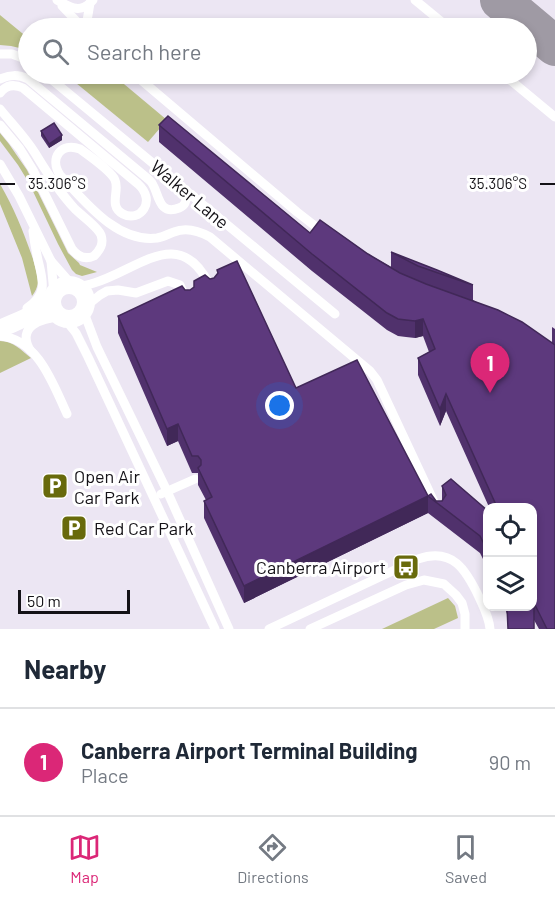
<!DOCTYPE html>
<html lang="en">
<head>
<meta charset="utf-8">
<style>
  :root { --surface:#fff; --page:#f6f6f7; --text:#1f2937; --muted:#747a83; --line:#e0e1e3; --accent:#db2777 }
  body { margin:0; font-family:Barlow,sans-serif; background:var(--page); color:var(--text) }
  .controls { position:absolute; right:18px; bottom:18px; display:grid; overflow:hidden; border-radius:12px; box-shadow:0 3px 9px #0003 }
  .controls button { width:54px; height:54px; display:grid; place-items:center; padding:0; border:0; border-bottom:2px solid var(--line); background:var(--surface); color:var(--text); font:30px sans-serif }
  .scale { position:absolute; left:18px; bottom:15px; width:112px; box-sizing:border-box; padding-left:6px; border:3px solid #141217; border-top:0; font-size:16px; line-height:21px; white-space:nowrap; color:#141217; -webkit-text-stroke:4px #fff; paint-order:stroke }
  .you { position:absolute; left:280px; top:406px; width:21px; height:21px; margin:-15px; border:4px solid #fff; border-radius:50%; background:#1a73e8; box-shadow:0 0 0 9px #1a73e833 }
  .badge { display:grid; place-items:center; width:39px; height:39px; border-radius:50%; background:var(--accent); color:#fff; font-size:20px; font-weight:700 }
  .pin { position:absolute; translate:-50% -50px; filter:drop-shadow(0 2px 3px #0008) }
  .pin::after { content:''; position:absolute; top:32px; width:21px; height:18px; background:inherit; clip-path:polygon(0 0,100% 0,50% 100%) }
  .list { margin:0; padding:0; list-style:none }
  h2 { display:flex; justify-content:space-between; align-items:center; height:78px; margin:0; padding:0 24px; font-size:26px }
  h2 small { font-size:20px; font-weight:400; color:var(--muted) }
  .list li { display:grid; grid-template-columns:39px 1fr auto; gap:18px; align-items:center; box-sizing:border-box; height:108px; padding:0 24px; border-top:2px solid var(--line) }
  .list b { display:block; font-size:22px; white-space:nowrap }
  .list p { margin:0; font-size:20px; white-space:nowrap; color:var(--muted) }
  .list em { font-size:20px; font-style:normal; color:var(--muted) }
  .icon { flex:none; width:33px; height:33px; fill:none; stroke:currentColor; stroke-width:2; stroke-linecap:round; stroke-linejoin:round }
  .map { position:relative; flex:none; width:555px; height:629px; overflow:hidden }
  .search { position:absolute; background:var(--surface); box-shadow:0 3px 9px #0003; left:18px; right:18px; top:18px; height:66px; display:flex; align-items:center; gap:15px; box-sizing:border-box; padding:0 21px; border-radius:33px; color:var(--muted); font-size:22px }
  .sheet { height:186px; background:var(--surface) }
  nav { display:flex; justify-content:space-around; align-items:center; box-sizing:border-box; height:84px; border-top:2px solid var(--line); background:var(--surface); font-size:16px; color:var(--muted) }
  nav a { display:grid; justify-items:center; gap:3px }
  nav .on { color:var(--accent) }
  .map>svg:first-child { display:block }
</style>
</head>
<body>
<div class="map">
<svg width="555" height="629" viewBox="0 0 555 629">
  <rect width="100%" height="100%" fill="#ece6f3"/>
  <g fill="#bbc089">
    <path d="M0 15 28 38V50L11 46 0 45Z"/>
    <path d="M65 74H112L167 120 148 142Z"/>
    <path d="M0 133 9 144 27 170 68 253 79 263 80 265 97 272 82 276 76 274 72 270 58 244 29 183 18 165 0 141Z"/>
    <path d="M0 184C14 208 24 233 33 259 35 267 38 275 38 283 37 288 35 292 32 296L22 258 0 204Z"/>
    <path d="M0 341C13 341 21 350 31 358L0 373Z"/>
    <path d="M448 598 455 606 458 618 434 629H382Z"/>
  </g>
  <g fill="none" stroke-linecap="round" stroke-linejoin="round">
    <path stroke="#9f9aa4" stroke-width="40" d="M500 0 555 46"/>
    <g stroke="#fff" stroke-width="9">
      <path d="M57 0C71 8 81 14 93 0"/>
      <path d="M415 0 449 28"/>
      <path d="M62 6 83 28"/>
      <path d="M89 28 87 21 90 3"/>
      <path d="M0 54H12L28 60"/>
      <path d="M45 74 335 314"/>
      <path d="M134 74 297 212 324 233"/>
      <path d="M503 74 555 117"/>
      <path d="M0 79C10 75 18 74 28 79L147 178C149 180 152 182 153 185 159 195 159 216 179 208 187 205 186 199 187 192"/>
      <path d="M0 93C6 85 14 84 23 88L138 184C157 201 140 223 123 214 108 206 120 191 115 180 112 172 87 154 80 149 61 142 49 158 60 175 84 200 116 243 157 238 163 237 168 234 174 232 186 227 199 231 210 237L370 371 377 380 435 504"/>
      <path d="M0 109C12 124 25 137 35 153 47 173 59 192 75 209 82 216 98 227 101 235 104 244 100 250 94 256 85 260 78 257 72 249L33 170 20 149 0 125"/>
      <path d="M0 164 19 196 51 261 73 286"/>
      <path d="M51 261 54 294"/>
      <path d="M76 287C82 286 88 285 94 283 138 270 179 224 209 284"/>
      <path d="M85 307 100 295 107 291 118 290 136 293 168 281 180 285 185 296"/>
      <path d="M27 308C48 294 43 281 38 260 36 251 34 240 33 231"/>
      <path d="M83 310 97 347 167 491 229 629"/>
      <path d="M64 318 76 333 88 357 215 629"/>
      <path d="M0 336C38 339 53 384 67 414"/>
      <path d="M30 350C16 326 42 318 61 317"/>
      <path d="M161 494 195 479"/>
      <path d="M269 629 418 559C453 547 466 570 479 597 484 608 489 617 490 629"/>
      <path d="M310 629 406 585 424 580 444 584 456 595 462 603 465 614V629"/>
    </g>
    <g stroke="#fff" stroke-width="18">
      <circle cx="69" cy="302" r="17"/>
      <path d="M0 329C19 320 41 314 53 296"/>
    </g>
  </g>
  <g fill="#50316c">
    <path d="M159 125 310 233 368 254 391 267V252L473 285V300L552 343V327L555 329V629H539L534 620 507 614 504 606H532V507H489L446 411 440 426 418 375V358L429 352 423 336 415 338 406 337 398 336 387 330 312 271 159 142Z"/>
    <path d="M41 131 62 140 49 148 41 136Z"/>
    <path d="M185 290 296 388 428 496 436 501H442V486L488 511V569L480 553 428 513 244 603 204 518V501L206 500 198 485V473H192L178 441 167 446 118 333V316Z"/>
  </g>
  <g fill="#412858">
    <path d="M62 135V140L49 148V144Z"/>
    <path d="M423 319V336L415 338V321Z"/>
    <path d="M446 394V411L440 426V409Z"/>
    <path d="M178 424V441L167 446V429Z"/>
    <path d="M428 496V513L244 603V586Z"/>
  </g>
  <g fill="#5d397d" stroke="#412858" stroke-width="1.5">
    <path d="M168 116 310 233 320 220 368 254 400 273 426 284 498 310 522 322 555 345V629H547L534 603V629H508L507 606H532V507H497L446 394 440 409 418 358 435 349 423 319 415 321 406 320 398 319 387 313 312 254 159 125Z"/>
    <path d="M54 123 62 135 49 144 41 131Z"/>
    <path d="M391 252 437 270 473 285 418 266Z"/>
    <path d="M237 261 296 388 357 360 428 496 244 586 204 501 212 497 198 468 201 465V460L198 456H192L178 424 167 429 118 316 182 286 185 290H190L194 287V281L205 275 210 279 214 278 218 273 217 270Z"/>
    <path d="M451 479 488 511V552L480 536 428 496 431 494 436 501H442L446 495 442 486Z"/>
  </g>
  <path fill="none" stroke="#141217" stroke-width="2" d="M0 184H15M540 184H555"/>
  <defs>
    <symbol id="parking-square" viewBox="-11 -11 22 22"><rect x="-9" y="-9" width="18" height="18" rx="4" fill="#686a0b" stroke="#fff"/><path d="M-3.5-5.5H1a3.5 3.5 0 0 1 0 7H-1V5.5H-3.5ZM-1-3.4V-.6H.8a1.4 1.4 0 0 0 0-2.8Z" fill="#fff"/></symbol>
    <symbol id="bus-square" viewBox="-11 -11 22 22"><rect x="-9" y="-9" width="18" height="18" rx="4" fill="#686a0b" stroke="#fff"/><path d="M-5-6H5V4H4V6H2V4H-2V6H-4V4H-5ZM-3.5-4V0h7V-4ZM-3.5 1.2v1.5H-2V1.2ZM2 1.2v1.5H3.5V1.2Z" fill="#fff"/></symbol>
  </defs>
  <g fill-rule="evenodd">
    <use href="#parking-square" x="40" y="471" width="30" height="30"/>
    <use href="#parking-square" x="59" y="513" width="30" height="30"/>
    <use href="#bus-square" x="391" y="552" width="30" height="30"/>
  </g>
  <g text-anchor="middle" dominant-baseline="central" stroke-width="6" stroke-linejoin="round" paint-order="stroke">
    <g font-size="18" fill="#141217" stroke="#fff">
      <text transform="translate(190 194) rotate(40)">Walker Lane</text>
    </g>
    <g font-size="18" fill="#141217" stroke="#fff" text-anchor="start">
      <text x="74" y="476">Open Air<tspan x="74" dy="21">Car Park</tspan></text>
      <text x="94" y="528">Red Car Park</text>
      <text x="386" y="567" text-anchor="end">Canberra Airport</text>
    </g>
  </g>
  <g font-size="15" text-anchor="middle" fill="#141217" stroke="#fff" stroke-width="6" stroke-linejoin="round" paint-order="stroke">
    <text x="57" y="189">35.306°S</text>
    <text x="498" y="189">35.306°S</text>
  </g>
</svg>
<div class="controls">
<button><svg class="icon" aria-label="locate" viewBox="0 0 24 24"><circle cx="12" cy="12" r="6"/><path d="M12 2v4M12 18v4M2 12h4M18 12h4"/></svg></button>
<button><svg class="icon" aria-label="layers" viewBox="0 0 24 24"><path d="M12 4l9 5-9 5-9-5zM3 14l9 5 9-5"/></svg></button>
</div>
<div class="scale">50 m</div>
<div class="you"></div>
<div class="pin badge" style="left:490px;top:393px">1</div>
<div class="search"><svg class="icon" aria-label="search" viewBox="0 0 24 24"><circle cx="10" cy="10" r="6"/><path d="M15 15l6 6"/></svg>Search here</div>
</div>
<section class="sheet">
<h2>Nearby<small></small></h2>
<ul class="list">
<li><span class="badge">1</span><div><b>Canberra Airport Terminal Building</b><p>Place</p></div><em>90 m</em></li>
</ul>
</section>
<nav>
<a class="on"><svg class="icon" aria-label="map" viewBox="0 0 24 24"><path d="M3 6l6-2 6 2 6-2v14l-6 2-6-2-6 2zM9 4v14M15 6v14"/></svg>Map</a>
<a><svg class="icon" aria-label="directions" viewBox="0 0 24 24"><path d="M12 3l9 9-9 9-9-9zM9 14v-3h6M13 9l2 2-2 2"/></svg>Directions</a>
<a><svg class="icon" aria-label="saved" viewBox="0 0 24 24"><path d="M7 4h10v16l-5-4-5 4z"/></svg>Saved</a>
</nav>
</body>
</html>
